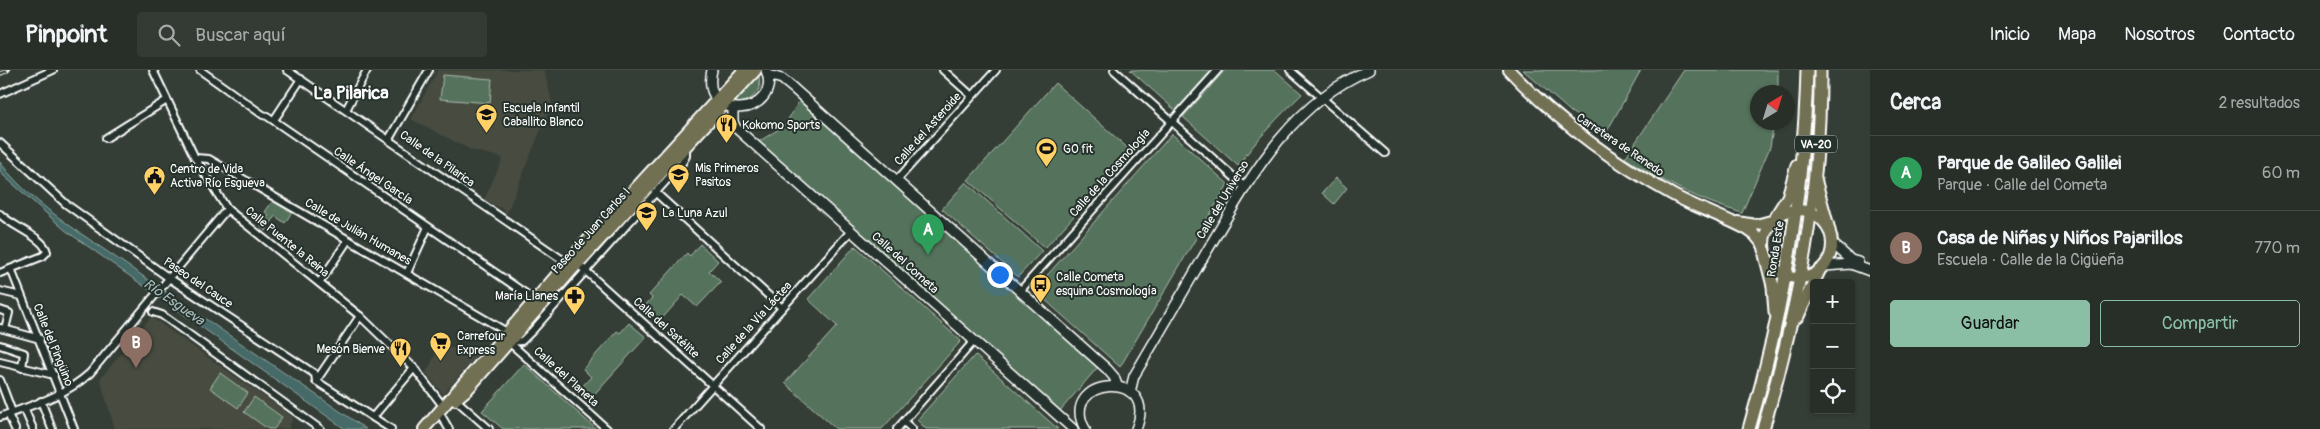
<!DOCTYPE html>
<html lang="es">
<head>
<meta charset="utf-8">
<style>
  :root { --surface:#282e28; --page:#343a34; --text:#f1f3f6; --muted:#a5a8a8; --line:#444a45; --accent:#8abfa5 }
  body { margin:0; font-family:Pangolin,sans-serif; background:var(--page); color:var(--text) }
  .controls { position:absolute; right:15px; bottom:15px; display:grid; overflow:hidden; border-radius:5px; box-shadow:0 1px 4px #0004 }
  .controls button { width:45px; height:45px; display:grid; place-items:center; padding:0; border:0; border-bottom:1px solid var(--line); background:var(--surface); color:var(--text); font:25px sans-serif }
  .compass { position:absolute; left:1750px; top:15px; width:45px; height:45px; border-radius:50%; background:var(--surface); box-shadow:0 1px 4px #0004; rotate:38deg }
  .you { position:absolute; left:999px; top:204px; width:18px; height:18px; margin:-12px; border:4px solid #fff; border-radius:50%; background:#1a73e8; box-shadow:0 0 0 8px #1a73e833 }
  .badge { display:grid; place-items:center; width:32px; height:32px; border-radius:50%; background:var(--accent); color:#fff; font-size:16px; font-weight:700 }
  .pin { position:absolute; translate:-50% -41px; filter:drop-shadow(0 1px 2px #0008) }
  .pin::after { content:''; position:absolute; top:26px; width:18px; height:15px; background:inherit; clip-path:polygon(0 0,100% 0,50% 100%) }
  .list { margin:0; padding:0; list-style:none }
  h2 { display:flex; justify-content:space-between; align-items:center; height:65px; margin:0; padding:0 20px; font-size:21px }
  h2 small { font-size:16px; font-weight:400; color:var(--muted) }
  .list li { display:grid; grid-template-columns:32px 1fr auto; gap:15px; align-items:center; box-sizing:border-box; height:75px; padding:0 20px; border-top:1px solid var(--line) }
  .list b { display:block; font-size:19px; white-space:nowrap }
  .list p { margin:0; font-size:16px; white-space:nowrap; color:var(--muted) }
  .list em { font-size:16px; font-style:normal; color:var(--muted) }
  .actions { display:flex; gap:10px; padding:15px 20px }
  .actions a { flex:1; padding:11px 0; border:1px solid var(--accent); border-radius:5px; text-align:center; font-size:18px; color:var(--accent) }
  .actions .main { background:var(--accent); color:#111 }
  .icon { flex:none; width:28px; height:28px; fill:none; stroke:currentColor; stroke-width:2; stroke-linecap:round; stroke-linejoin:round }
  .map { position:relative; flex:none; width:1870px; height:359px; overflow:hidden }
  header { display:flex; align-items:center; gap:30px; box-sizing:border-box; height:70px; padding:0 25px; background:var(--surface); border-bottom:1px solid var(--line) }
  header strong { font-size:24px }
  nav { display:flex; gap:28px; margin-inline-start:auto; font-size:18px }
  .search { width:350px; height:45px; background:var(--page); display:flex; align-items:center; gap:12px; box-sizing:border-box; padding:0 18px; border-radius:5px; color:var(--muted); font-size:19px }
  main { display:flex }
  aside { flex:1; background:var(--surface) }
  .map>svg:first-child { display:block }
</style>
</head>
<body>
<header>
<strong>Pinpoint</strong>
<div class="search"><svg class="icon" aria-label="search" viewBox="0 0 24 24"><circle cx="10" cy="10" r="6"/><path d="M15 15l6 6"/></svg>Buscar aquí</div>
<nav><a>Inicio</a><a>Mapa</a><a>Nosotros</a><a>Contacto</a></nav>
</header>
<main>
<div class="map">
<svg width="1870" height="359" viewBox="0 0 1870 359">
  <rect width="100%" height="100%" fill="#353e36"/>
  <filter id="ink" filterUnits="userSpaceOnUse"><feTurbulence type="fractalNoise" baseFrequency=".02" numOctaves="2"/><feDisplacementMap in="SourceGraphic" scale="10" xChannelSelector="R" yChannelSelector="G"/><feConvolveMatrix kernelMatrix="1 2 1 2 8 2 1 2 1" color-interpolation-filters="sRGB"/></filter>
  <g filter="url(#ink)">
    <g fill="#474b40">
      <path d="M438 0H544L552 32 506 145 503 143 505 140 484 130 503 88 471 80 411 49Z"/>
      <path d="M151 247 293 347 289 359H115L100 309Z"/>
      <path d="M439 278H474L480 282 443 324 426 303Z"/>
    </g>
    <g fill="#55735c" stroke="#aab9ae">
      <path d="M1130 0H1213L1176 41Z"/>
      <path d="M1225 0H1275L1302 24C1278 47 1257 69 1238 96L1183 47Z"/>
      <path d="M1523 0H1641L1605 65 1571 42Z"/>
      <path d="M1684 0H1778V22H1758V52L1774 53 1770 77 1742 143C1700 131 1662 111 1625 88Z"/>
      <path d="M759 4 760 18C753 28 745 36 732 31Z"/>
      <path d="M443 5 492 9 490 33 440 29Z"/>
      <path d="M1055 13 1132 82 1045 178 968 110Z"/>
      <path d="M800 30 1098 297 1059 342 758 72 784 56Z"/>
      <path d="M1172 64 1228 114 1120 297 1034 220Z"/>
      <path d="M1336 108 1347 118 1334 134 1322 123Z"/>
      <path d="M966 112 1042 181 1018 207 942 139Z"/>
      <path d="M274 129 293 140 285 153 275 146 266 161 261 157 269 145 265 142Z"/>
      <path d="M700 174 718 191 709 201 721 212 697 237 683 225 658 253 642 239 652 228 649 225 687 183 690 186Z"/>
      <path d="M855 176 961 271 882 359H836L785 313 837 256 808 229Z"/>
      <path d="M629 253 646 267 588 331 577 322 591 307 583 299 617 261 620 263Z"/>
      <path d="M975 285 1058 359H926L917 350Z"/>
      <path d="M524 294 596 359H503L482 341Z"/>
      <path d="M220 303 248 323 238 338 210 318Z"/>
      <path d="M254 327 282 347 274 359H268L244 342Z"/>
    </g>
    <path fill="#456a68" stroke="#8fa6a4" d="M0 92C21 121 51 142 80 163L366 359H345L65 160 4 106 0 101Z"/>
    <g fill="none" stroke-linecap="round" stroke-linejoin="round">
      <defs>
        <g id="street">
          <path d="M153 0 195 88 227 139 360 246 414 298 443 336"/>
          <path d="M200 0 263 45 267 46 535 230"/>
          <path d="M287 0 570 195"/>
          <path d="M943 0 972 26"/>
          <path d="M1114 0 1245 117"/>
          <path d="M1290 0 1385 83"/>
          <path d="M0 24 53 0"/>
          <path d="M346 40 367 0"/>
          <path d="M274 50 301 9"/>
          <path d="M106 68 167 30"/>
          <path d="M389 69 429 0"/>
          <path d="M0 73 66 134 169 208 315 304 316 311 391 359"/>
          <path d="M195 88 209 89 507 262"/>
          <path d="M897 110 996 0"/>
          <path d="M655 122 782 238"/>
          <path d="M0 144C11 156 44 167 47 182L43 186 0 203"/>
          <path d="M578 194 761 359"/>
          <path d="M11 199 74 359"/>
          <path d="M407 203 428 157"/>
          <path d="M320 212 348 170"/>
          <path d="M0 221 21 226"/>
          <path d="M1020 221 1218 0"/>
          <path d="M0 240 9 243 5 259"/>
          <path d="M153 242 162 245 320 359"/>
          <path d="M0 258 40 269"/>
          <path d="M509 272 522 271 533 260 682 93 686 86V76"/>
          <path d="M510 273 607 359"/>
          <path d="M0 275 24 283 22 298"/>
          <path d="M0 292 54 305"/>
          <path d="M0 310 12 342"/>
          <path d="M316 311 360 246"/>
          <path d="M455 329 489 359"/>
          <path d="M41 331 52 359"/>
          <path d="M24 338 33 359"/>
          <path d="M439 342 449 359"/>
          <path d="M8 344 15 359"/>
          <path d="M0 347C32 335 65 326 90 303L227 139"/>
          <path d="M373 347 414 298"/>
          <path d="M904 352 912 359"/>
          <path d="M674 359 851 161"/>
          <path d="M897 359 974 271"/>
        </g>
        <g id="secondary">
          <path d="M712 0C699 56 784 45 766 0"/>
          <path d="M768 5 782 9 793 18 1107 299 1114 307 1117 315"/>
          <path d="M733 39V52L736 58 1073 359"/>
          <path d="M1832 173 1851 190 1858 192"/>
          <path d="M1825 196 1851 194 1870 201"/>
          <path d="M1130 322 1134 306C1159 264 1183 222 1207 181 1249 110 1290 33 1369 0"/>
          <path d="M1085 359C1057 307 1161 298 1136 359"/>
        </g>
        <g id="primary">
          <path d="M1509 0C1557 51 1614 93 1675 126 1699 139 1725 147 1748 160L1755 165 1764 176"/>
          <circle cx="1798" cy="174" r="34"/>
          <path d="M1737 152 1756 155 1771 151"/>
          <path d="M455 330 468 319 574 198 756 0"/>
          <path d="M424 359 567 193 744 0"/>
        </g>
        <g id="highway">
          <path d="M1815 109 1829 160"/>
          <path d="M1776 146 1788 127 1797 95"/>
          <path d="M1765 185 1773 216 1775 242"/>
          <path d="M1793 250 1798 246 1819 201"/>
          <path d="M1749 359C1783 242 1804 122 1807 0"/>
          <path d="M1763 359C1797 246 1821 118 1820 0"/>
        </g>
      </defs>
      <use href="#street" stroke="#fff" stroke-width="10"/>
      <use href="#secondary" stroke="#fff" stroke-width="12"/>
      <use href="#primary" stroke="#fff" stroke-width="14"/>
      <use href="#highway" stroke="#fff" stroke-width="15"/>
      <use href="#street" stroke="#26332d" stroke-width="6"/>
      <use href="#secondary" stroke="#26332d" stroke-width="9"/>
      <use href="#primary" stroke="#716f52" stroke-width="10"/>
      <use href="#highway" stroke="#716f52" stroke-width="11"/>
      <defs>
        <path id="rail" d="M0 4 8 0"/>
      </defs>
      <use href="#rail" stroke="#fff" stroke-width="4.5"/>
      <use href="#rail" stroke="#26332d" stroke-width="2.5" stroke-dasharray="8" stroke-linecap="butt"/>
    </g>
  </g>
  <defs>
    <symbol id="school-pin" viewBox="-11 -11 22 30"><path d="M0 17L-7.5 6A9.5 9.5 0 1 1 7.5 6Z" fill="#ffd166" stroke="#26332d"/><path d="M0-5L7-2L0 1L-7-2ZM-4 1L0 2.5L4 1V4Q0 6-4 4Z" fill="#111"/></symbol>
    <symbol id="restaurant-pin" viewBox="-11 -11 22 30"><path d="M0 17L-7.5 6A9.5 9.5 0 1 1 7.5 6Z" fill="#ffd166" stroke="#26332d"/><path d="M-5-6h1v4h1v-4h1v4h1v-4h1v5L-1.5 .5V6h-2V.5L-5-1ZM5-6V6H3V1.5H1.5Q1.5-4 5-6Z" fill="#111"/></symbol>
    <symbol id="stadium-pin" viewBox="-11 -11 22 30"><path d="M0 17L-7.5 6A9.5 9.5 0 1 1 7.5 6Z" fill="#ffd166" stroke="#26332d"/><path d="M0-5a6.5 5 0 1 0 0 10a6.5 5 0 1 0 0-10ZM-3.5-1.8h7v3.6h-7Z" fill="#111"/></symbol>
    <symbol id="civic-pin" viewBox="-11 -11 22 30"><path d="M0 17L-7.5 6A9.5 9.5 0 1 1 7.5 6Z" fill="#ffd166" stroke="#26332d"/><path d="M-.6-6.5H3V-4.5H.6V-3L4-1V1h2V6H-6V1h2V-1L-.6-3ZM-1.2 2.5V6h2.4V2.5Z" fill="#111"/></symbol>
    <symbol id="bus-pin" viewBox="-11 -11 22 30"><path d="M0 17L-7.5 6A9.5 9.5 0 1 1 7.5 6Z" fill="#ffd166" stroke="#26332d"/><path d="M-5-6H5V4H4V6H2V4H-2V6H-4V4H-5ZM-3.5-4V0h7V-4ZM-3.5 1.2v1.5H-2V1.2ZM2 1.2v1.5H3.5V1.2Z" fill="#111"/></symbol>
    <symbol id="pharmacy-pin" viewBox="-11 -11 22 30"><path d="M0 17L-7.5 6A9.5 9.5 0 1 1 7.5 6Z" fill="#ffd166" stroke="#26332d"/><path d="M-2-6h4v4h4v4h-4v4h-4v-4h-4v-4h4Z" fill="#111"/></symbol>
    <symbol id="supermarket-pin" viewBox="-11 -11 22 30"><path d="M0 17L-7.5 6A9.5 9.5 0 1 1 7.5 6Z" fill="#ffd166" stroke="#26332d"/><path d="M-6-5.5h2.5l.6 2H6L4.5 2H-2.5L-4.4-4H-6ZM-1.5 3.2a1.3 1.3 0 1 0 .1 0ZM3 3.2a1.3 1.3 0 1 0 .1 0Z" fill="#111"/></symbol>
  </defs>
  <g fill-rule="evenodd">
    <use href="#school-pin" x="474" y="32" width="25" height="34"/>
    <use href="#restaurant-pin" x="714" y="42" width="25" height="34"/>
    <use href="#stadium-pin" x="1034" y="66" width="25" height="34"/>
    <use href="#school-pin" x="666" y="92" width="25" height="34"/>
    <use href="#civic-pin" x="142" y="94" width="25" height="34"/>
    <use href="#school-pin" x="634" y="130" width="25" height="34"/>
    <use href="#bus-pin" x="1028" y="202" width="25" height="34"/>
    <use href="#pharmacy-pin" x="562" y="214" width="25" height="34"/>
    <use href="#supermarket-pin" x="428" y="260" width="25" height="34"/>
    <use href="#restaurant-pin" x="388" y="266" width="25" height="34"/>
  </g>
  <g text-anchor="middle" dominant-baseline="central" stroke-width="4" stroke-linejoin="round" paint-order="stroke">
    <rect fill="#26332d" stroke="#bec2c0" stroke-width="1" x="1795" y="65.5" width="42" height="17" rx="4"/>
    <g font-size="11" font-weight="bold" fill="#fff">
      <text x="1816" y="74">VA-20</text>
    </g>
    <g font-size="12" fill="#fff" stroke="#26332d" text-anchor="start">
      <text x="503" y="38">Escuela Infantil<tspan x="503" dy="14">Caballito Blanco</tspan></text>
      <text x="742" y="55">Kokomo Sports</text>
      <text x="1063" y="79">GO fit</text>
      <text x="695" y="98">Mis Primeros<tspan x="695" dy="14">Pasitos</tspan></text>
      <text x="170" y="99">Centro de Vida<tspan x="170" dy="14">Activa Río Esgueva</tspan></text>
      <text x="662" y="143">La Luna Azul</text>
      <text x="1056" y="207">Calle Cometa<tspan x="1056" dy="14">esquina Cosmología</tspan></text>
      <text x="558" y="226" text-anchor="end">María Llanes</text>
      <text x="457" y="266">Carrefour<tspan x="457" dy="14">Express</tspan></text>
      <text x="385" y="279" text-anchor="end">Mesón Bienve</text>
    </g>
    <g font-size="12" fill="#fff" stroke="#26332d">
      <text transform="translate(928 59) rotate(-48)">Calle del Asteroide</text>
      <text transform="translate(1620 75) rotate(34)">Carretera de Renedo</text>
      <text transform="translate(437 89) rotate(35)">Calle de la Pilarica</text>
      <text transform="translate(1110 103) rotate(-48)">Calle de la Cosmología</text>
      <text transform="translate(373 106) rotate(34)">Calle Ángel García</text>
      <text transform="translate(1223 130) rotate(-59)">Calle del Universo</text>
      <text transform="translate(591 161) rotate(-48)">Paseo de Juan Carlos I</text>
      <text transform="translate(358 162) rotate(30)">Calle de Julián Humanes</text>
      <text transform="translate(287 172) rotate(39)">Calle Puente la Reina</text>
      <text transform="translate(1776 179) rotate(-81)">Ronda Este</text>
      <text transform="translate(905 193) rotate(42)">Calle del Cometa</text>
      <text transform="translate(198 213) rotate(34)">Paseo del Cauce</text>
      <text transform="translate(754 253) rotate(-48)">Calle de la Vía Láctea</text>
      <text transform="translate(666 258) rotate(42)">Calle del Satélite</text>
      <text transform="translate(53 275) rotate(68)">Calle del Pingüino</text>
      <text transform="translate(566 307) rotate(42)">Calle del Planeta</text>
    </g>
    <g font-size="14" font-style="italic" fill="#abbcbb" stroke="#26332d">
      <text transform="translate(174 232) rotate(35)">Río Esgueva</text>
    </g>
    <g font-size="18" font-weight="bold" fill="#fff" stroke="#26332d">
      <text x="351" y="23">La Pilarica</text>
    </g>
  </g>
</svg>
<div class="controls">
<button>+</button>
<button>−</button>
<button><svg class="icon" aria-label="locate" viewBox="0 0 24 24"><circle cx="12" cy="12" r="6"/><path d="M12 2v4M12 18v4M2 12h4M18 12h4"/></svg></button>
</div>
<svg class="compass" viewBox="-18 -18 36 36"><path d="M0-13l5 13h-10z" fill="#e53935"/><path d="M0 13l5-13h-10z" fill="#a5a8a8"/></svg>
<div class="you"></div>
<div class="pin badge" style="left:928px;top:185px;background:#2e9e5b">A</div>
<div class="pin badge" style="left:136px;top:298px;background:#8d6e63">B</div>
</div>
<aside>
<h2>Cerca<small>2 resultados</small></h2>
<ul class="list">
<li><span class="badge" style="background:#2e9e5b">A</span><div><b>Parque de Galileo Galilei</b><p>Parque · Calle del Cometa</p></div><em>60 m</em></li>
<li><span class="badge" style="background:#8d6e63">B</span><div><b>Casa de Niñas y Niños Pajarillos</b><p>Escuela · Calle de la Cigüeña</p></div><em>770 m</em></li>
</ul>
<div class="actions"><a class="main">Guardar</a><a>Compartir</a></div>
</aside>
</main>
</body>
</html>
